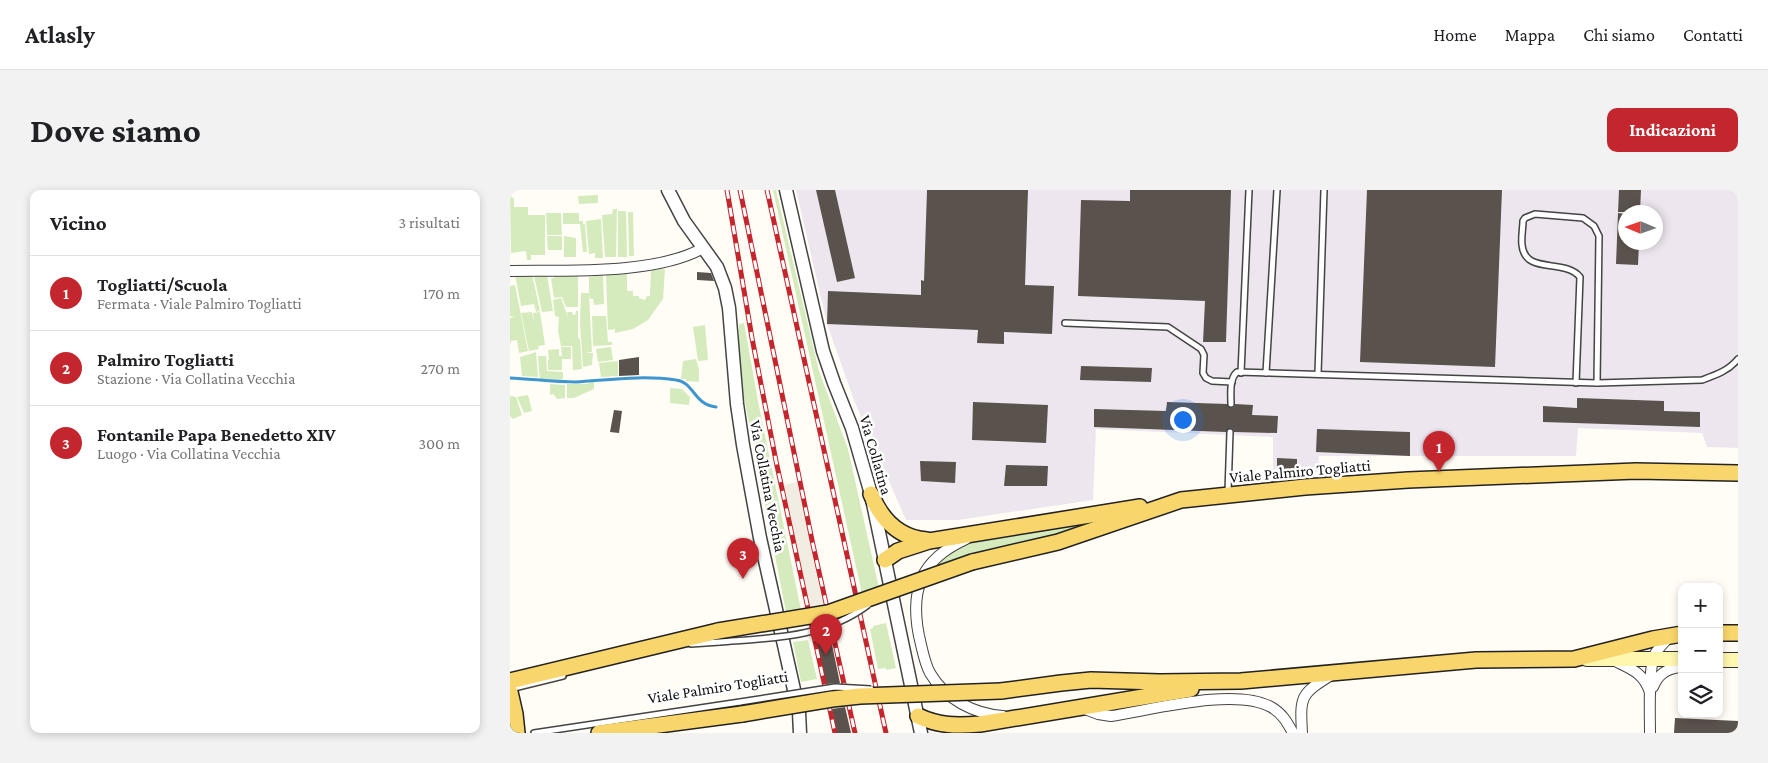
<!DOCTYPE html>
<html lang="it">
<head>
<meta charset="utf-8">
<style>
  :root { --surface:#fff; --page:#f2f2f2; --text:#202124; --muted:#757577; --line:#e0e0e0; --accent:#c4262e }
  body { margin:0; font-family:"Crimson Pro",serif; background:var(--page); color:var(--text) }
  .controls { position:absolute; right:15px; bottom:15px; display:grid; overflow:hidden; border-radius:10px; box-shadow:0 2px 8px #0003 }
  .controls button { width:45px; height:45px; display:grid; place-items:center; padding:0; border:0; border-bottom:1px solid var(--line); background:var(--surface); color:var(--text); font:25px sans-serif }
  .compass { position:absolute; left:1108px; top:15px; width:45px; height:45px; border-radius:50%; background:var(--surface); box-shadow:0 2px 8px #0003; rotate:272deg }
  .you { position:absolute; left:672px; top:229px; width:18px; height:18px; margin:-12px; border:4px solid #fff; border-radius:50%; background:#1a73e8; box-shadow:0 0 0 8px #1a73e833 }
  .badge { display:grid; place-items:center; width:32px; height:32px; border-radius:50%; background:var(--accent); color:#fff; font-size:16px; font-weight:700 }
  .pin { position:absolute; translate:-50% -41px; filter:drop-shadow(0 1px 2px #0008) }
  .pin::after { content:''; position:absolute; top:26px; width:18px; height:15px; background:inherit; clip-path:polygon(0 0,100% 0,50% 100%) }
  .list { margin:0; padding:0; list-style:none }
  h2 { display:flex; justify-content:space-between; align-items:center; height:65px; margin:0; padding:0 20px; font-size:21px }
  h2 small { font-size:16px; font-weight:400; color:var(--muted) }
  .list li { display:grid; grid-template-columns:32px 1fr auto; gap:15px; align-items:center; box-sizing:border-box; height:75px; padding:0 20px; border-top:1px solid var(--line) }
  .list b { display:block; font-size:19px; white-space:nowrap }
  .list p { margin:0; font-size:16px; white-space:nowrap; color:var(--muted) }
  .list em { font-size:16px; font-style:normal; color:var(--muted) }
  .icon { flex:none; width:28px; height:28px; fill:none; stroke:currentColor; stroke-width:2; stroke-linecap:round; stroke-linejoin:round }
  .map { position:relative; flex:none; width:1228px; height:543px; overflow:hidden; border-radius:10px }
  header { display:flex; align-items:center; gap:30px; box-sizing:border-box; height:70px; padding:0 25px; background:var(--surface); border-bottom:1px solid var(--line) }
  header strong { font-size:24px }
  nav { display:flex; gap:28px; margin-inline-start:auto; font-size:18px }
  .intro { display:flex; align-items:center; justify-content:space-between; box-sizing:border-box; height:120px; padding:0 30px }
  h1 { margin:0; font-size:35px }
  .button { padding:12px 22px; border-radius:10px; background:var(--accent); color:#fff; font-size:18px; font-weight:700 }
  main { display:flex; gap:30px; padding:0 30px }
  aside { flex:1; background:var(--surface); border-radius:10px; box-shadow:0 2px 8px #0003 }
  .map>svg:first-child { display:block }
</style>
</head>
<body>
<header>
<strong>Atlasly</strong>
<nav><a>Home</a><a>Mappa</a><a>Chi siamo</a><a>Contatti</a></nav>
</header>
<div class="intro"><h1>Dove siamo</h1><a class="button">Indicazioni</a></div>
<main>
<aside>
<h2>Vicino<small>3 risultati</small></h2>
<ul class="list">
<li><span class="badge">1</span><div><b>Togliatti/Scuola</b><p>Fermata · Viale Palmiro Togliatti</p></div><em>170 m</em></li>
<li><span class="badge">2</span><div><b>Palmiro Togliatti</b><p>Stazione · Via Collatina Vecchia</p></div><em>270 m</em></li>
<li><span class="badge">3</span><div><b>Fontanile Papa Benedetto XIV</b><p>Luogo · Via Collatina Vecchia</p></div><em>300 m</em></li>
</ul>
</aside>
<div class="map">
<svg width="1228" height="543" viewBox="0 0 1228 543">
  <rect width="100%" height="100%" fill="#fffdf5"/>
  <path fill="#eee6ef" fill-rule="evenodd" d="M286 0H1228V258L1197 257 1192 243 1068 238 1066 266H809L808 282 763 283V247L586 239 583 310 448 330H396L345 213 317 134ZM1116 22H1146V52H1116Z"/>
  <g fill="#d5ebbd">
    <path d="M263 0H266L309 181 338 259 369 398 352 404Z"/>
    <path d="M0 5 4 9V17H18V25H35V65H21V70H17L16 61 1 63Z"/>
    <path d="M88 5V13L69 14 68 6Z"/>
    <path d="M103 19H107L106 67H95L92 25 102 24Z"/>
    <path d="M108 21H116L117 67H108Z"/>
    <path d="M118 22H123L124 66H119Z"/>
    <path d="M36 23H51L52 45H37Z"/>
    <path d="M53 23H69V31H73V34H75L77 62H73L70 34H53Z"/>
    <path d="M91 29 93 68H85V63L79 64 76 31Z"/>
    <path d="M37 46H52V60H38Z"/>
    <path d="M54 46 66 48V67H54Z"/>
    <path d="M155 79 153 109 138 130 123 139 105 143V139L98 140 96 85 117 84V101H123V106H129V108L135 110 137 106H140L141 80Z"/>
    <path d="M22 84 30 121 26 122 24 114 11 116 5 85Z"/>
    <path d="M37 85 43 121 32 122 24 86Z"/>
    <path d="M44 85H68V117H56L52 107 44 108 41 88H44Z"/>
    <path d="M93 85 94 114 84 115 83 109H80L79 104 82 162 75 163H83L82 175 73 177 70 134 71 103H79V87Z"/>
    <path d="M5 95 18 161 9 163 7 150 1 151 0 156V128L4 127 0 126V96Z"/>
    <path d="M51 108 58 127 57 122H62L63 125H65L66 121H68V147L70 150 72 179 63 180 62 156H51L48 141 49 127 45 126 43 110Z"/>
    <path d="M22 122 24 133 23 123 30 122 35 155 28 156 29 159 19 161 11 123Z"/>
    <path d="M82 126H96L98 152H102V155L83 156Z"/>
    <path d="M234 133 248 211 291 420 276 422 230 187 228 153 229 148V134Z"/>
    <path d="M195 135 198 170 188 171 183 137Z"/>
    <path d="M51 157H61V169H52V180H38V170H39L38 160 49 159V166H52Z"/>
    <path d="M101 157 103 170 88 172 86 159Z"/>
    <path d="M26 162 28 187 12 186 10 167Z"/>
    <path d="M28 166H36L37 181 53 182V189L30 190 29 180H32H29Z"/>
    <path d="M186 169 189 180V192L176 191V189H171L173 171Z"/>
    <path d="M108 171V186L91 187 89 173Z"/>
    <path d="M84 191V199L64 208H57V194H77Z"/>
    <path d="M40 194 55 195V208L47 209 43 204 40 205Z"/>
    <path d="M160 198 172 199 180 207 179 215 160 213Z"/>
    <path d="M18 205 22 221 14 223 7 207Z"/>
    <path d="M0 206 6 207 12 225 3 229 0 226Z"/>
    <path d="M592 329 545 348 473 364 422 378 449 356 463 351Z"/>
    <path d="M376 433 386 478 376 480V478L368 479 360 439 363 438V436Z"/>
    <path d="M298 450 307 489 291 492 283 452Z"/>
  </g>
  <path fill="#f1ede2" d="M287 292 323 463 341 543H327L320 513 274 295Z"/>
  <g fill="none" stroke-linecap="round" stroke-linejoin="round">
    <path stroke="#3f96cf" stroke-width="3" d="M0 188C22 189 44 192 66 192 99 190 132 185 166 190 184 192 184 215 206 217"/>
  </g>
  <g fill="#5a524d">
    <path d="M306 0H325L345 88 327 92Z"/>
    <path d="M417 0H518L515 95 544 96 542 144 494 142V154L467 153 468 140 317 134 318 101 411 105V90L414 91Z"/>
    <path d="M620 0H721L716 152H693L695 111 568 106 571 10 620 11Z"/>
    <path d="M857 0H992L985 177 850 172Z"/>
    <path d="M1109 0H1131L1130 22H1108Z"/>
    <path d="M1108 23 1116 24V52H1129L1128 75 1106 74Z"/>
    <path d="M187 82 201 83 204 91 187 90Z"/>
    <path d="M129 167V185L109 186V170Z"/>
    <path d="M571 176 642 178 641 192 570 190Z"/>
    <path d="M1067 208 1154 211V221L1190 222V237L1033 232V216L1067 218Z"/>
    <path d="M463 212 538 215 536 253 462 250Z"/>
    <path d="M657 212 717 214 721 218 724 217 725 214 743 215 742 225 768 226 767 243 724 242 723 239 720 238 716 242 584 237V219L656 221Z"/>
    <path d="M104 220 112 221 109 243 100 242Z"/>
    <path d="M807 239 900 242V266L806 262Z"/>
    <path d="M767 268 787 269V281L767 280Z"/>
    <path d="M410 271 446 272 445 293 411 291Z"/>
    <path d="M496 275 538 276 537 296H494Z"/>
    <path d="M320 445 330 493 316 494 306 448Z"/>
    <path d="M335 517 341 543H327L322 519Z"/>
    <path d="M1165 528 1228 531V543H1164Z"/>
  </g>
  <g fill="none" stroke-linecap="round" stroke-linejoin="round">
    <defs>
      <g id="service">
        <path d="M555 133 658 137 691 159 694 165 693 183 696 188 702 191 722 192"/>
        <path d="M731 183 739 0"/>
        <path d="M756 183 767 0"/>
        <path d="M808 184 814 0"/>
        <path d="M1066 193 1070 87C1054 68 1015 85 1012 55 1011 47 1013 38 1013 31L1015 28 1025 24 1073 28 1084 36 1089 46 1087 193"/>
        <path d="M721 214C721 204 719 189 727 182L1087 193 1192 190C1206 185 1218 181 1228 169"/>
        <path d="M718 302 720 242"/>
        <path d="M181 454 210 452"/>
        <path d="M0 499 53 486"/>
        <path d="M24 543 230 512"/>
      </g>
      <g id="minor">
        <path d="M0 81C55 80 146 85 193 58"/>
        <path d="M456 349C439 357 425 366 415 382 404 401 405 426 409 446 412 458 414 472 420 483 435 509 464 524 493 526"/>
        <path d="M1103 470C1121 479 1133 482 1140 502"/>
        <path d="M1143 497C1148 484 1157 478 1172 477"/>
        <path d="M572 518 588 524 601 526C641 520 725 497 761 517 772 523 777 532 783 543"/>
        <path d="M792 543C790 506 790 504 823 484"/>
        <path d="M1140 543C1140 526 1138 477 1145 464 1148 458 1155 452 1160 446"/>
      </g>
      <g id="tertiary">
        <path d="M158 0 174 31 207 77 215 98 219 118 227 214 233 255 250 348 289 522 290 543"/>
        <path d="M276 0 313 161 324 193 342 238 361 304 411 543"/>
      </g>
      <g id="secondary">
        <path d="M1077 469H1172"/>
        <path d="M1209 470H1228"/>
      </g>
      <g id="primary">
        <path d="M361 304C371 329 389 348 417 350"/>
        <path d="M375 370 388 361 419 351 630 317"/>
        <path d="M462 372 548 352 671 310 795 297 898 290 1126 281 1228 283"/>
        <path d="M1209 443H1228"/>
        <path d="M0 491 208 441"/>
        <path d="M491 501 551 493 581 490 650 492 731 491 966 470 1064 469 1143 449 1172 444"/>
        <path d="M0 502 5 524 7 543"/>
        <path d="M408 526C429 536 447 536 470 534L681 499"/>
        <path d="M89 543 232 524"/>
      </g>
    </defs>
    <use href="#service" stroke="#444" stroke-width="8"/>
    <use href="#minor" stroke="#444" stroke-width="12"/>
    <use href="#tertiary" stroke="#444" stroke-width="15"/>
    <use href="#secondary" stroke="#333" stroke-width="16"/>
    <use href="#primary" stroke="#222" stroke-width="18"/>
    <use href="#service" stroke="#fff" stroke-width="5"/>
    <use href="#minor" stroke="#fff" stroke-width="10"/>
    <use href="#tertiary" stroke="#fff" stroke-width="12"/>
    <use href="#secondary" stroke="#fff6b0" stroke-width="14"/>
    <use href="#primary" stroke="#f9d66b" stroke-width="15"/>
    <defs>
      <g id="rail">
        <path d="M217 0 242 148 266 271 325 543"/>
        <path d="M230 0 303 355 345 543"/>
        <path d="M257 0 376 543"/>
      </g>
    </defs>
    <use href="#rail" stroke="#c4262e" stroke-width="5"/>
    <use href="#rail" stroke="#fff" stroke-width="3" stroke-dasharray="9" stroke-linecap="butt"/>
    <defs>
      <g id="service-bridge">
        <path d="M210 452C262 448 314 448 358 415"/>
        <path d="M230 512 325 497 361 499"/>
      </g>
      <g id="primary-bridge">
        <path d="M208 441 318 423 462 372"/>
        <path d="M232 524 322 509 350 506 491 501"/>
      </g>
    </defs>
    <use href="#service-bridge" stroke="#444" stroke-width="8" stroke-linecap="butt"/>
    <use href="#primary-bridge" stroke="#222" stroke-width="18" stroke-linecap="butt"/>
    <use href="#service-bridge" stroke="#fff" stroke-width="5"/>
    <use href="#primary-bridge" stroke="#f9d66b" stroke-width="15"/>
  </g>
  <g text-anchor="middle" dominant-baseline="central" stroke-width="5" stroke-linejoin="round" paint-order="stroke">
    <g font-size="16" fill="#111" stroke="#fff">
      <text transform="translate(366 265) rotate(74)">Via Collatina</text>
      <text transform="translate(790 281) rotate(-5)">Viale Palmiro Togliatti</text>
      <text transform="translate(258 296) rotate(79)">Via Collatina Vecchia</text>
      <text transform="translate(208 497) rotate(-9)">Viale Palmiro Togliatti</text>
    </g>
  </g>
</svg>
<div class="controls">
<button>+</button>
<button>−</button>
<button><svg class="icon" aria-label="layers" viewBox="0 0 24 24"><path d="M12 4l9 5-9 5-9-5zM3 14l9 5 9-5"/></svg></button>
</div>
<svg class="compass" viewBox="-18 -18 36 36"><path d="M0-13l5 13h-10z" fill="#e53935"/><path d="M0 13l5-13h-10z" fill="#757577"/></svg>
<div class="you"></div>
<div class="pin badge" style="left:929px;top:282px">1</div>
<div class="pin badge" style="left:316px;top:465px">2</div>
<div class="pin badge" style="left:233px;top:389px">3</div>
</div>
</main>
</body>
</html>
